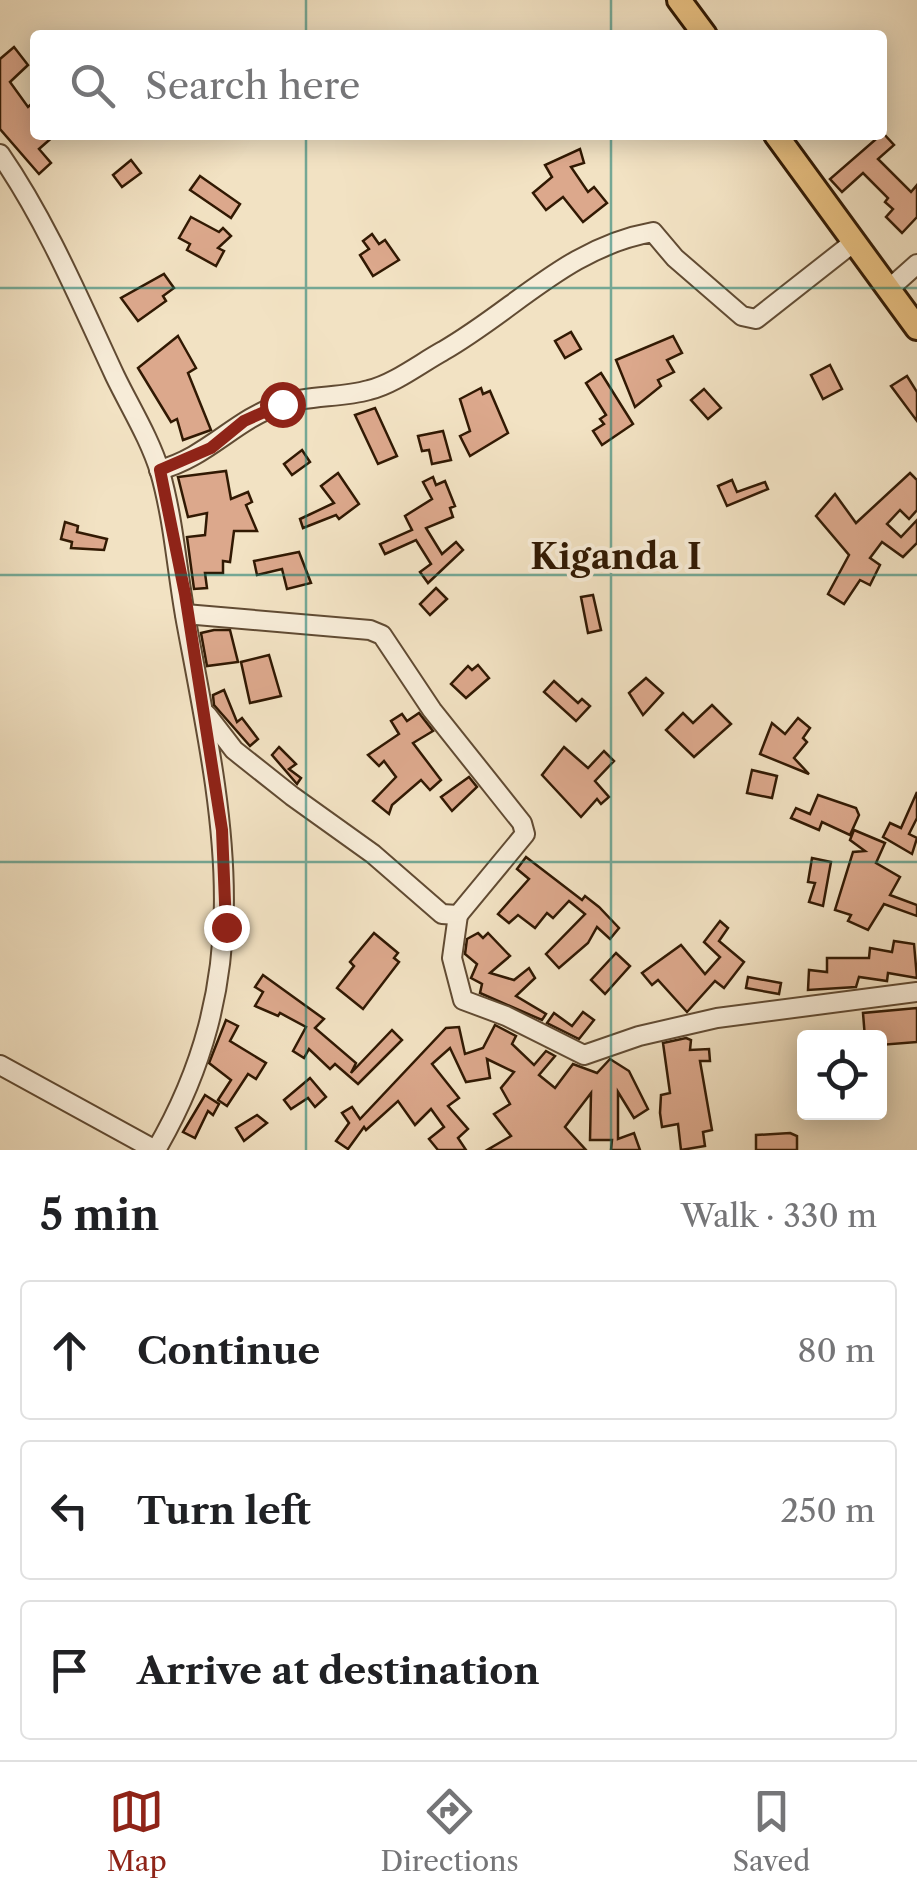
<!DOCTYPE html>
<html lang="en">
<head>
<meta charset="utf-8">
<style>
  :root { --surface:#fff; --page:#f2f2f2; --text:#202124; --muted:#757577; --line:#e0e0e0; --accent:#8f2418 }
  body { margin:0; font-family:"Libre Caslon Text",serif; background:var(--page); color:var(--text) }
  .controls { position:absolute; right:30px; bottom:30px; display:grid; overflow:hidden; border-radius:10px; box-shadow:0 5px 25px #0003 }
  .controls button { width:90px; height:90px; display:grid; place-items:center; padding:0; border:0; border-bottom:2px solid var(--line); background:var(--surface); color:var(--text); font:50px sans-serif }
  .stop { position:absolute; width:30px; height:30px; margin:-22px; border:8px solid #8f2418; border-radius:50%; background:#fff }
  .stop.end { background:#8f2418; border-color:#fff; box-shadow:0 2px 10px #0008 }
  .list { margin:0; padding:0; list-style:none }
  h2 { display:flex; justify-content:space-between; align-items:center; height:130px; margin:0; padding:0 40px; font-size:42px }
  h2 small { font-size:32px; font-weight:400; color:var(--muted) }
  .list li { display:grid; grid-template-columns:65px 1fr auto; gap:30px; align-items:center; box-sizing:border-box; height:140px; margin:0 20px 20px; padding:0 20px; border:2px solid var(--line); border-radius:10px }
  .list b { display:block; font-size:38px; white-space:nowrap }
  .list em { font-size:32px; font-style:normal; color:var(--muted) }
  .icon { flex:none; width:55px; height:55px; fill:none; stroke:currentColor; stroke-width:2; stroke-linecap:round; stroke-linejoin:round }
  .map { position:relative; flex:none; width:917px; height:1150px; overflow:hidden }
  .search { position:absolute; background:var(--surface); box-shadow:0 5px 25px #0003; left:30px; right:30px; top:30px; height:110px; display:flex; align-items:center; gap:25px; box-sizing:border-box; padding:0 35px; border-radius:10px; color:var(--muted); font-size:38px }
  .sheet { height:610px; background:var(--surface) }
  nav { display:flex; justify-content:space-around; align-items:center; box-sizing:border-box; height:140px; border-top:2px solid var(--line); background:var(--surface); font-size:28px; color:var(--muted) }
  nav a { display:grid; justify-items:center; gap:5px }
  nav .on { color:var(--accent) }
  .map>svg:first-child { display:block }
</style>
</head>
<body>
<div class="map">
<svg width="917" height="1150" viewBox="0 0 917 1150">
  <rect width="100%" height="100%" fill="#f2e2c3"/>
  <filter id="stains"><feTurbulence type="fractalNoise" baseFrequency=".002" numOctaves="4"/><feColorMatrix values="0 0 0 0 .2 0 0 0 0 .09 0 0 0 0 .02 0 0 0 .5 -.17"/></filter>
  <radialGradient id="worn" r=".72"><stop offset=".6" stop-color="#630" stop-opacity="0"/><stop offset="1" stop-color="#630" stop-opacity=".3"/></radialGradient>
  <g fill="#dca88c" stroke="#311903" stroke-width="2.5">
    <path d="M14 47 28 65 10 82 28 107 35 101V135H55L39 149 51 163 39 174 0 129V59Z"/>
    <path d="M883 133 894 145 878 159 911 192 917 185V217L902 233 886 217 893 209 885 202 888 198 863 173 842 192 830 179Z"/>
    <path d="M580 149 584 163 571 167 588 192 594 187 607 203 583 222 563 197 546 210 533 193 552 177 545 165Z"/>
    <path d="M131 160 141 173 122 187 113 175Z"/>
    <path d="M200 176 240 204 231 218 190 190Z"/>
    <path d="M191 217 219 232 223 228 231 236 218 248 224 251 216 266 187 250 190 244 179 238Z"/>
    <path d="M372 234 379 244 385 240 399 260 373 276 360 255 369 249 363 241Z"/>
    <path d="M164 274 174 288 163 296 166 301 138 321 121 298Z"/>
    <path d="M571 332 581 349 565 358 555 341Z"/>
    <path d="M178 336 196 368 188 373 211 430 183 440 177 419 171 422 138 368Z"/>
    <path d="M673 336 682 353 667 360 674 372 658 380 661 386 635 407 616 360Z"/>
    <path d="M830 365 842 389 823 399 811 375Z"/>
    <path d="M601 373 633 424 602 445 593 431 604 424 600 419 606 415 586 383Z"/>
    <path d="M907 376 917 392V421L891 386Z"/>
    <path d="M481 388 483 394 490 391 508 433 470 456 460 436 470 431 460 399Z"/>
    <path d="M704 389 721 408 708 419 691 400Z"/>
    <path d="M375 408 397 456 378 464 355 415Z"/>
    <path d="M443 431 451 460 432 464 429 450 422 451 418 436Z"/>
    <path d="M302 450 310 462 292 475 284 464Z"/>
    <path d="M226 471 231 499 248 492 252 502 246 505 257 531H234L230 562 223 561V573H205L207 588 194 589 187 537 205 535 207 513 188 517 178 477Z"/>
    <path d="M338 473 359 504 339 519 336 515 303 528 300 519 334 503 321 486Z"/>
    <path d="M910 473 917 480V510L909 519 900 510 887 524 901 537 917 520V543L903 557 882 542 870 558 880 565 870 585 860 580 844 604 828 594 849 555 816 516 835 494 856 523Z"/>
    <path d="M433 477 436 485 445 481 455 506 450 508 453 517 426 528 442 554 456 542 463 550 428 583 420 572 431 564 416 540 385 554 380 544 412 530 405 516 432 499 423 482Z"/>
    <path d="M732 480 737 492 765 482 768 489 727 506 718 486Z"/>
    <path d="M65 522 78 526 77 532 107 539 104 550 71 548 72 542 61 539Z"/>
    <path d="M299 552 311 583 287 589 282 569 257 575 254 561Z"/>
    <path d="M436 588 447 599 430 615 420 604Z"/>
    <path d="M593 595 601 630 588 633 581 597Z"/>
    <path d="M214 630H230L238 662 207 666 201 633Z"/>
    <path d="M269 655 281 696 250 703 241 662Z"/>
    <path d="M478 665 489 678 466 698 451 684 468 666 472 670Z"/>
    <path d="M646 678 663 693 643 715 629 693Z"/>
    <path d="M554 681 578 703 582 699 590 706 576 721 544 692Z"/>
    <path d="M224 690 237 722 242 718 258 739 250 746 214 705 213 695Z"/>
    <path d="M712 705 731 724 694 757 666 730 683 713 693 723Z"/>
    <path d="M419 713 433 731 413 743 441 780 430 790 421 780 392 805 389 814 373 801 396 777 384 761 379 766 368 755 399 734 391 721 402 714 407 721Z"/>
    <path d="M798 718 810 728 803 738 807 742 794 758 809 774 760 754 772 723 785 734Z"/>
    <path d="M279 747 296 764 289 769 301 778 297 784 272 755Z"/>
    <path d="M564 747 588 768 604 751 614 761 595 781 609 797 601 804 597 799 581 817 542 775Z"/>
    <path d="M752 770 777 776 772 798 747 793Z"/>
    <path d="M469 777 477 787 452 811 441 797Z"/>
    <path d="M917 792V818L909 834 917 838 912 854 883 837 890 823 901 828Z"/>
    <path d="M818 795 856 808 859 815 850 835 822 822 819 830 791 818 796 808 810 814Z"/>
    <path d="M854 830 885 843 876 863 900 877 890 895 917 905V916L884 904 868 930 848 921 851 915 835 910 853 852 865 851 850 840Z"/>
    <path d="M526 857 582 900 585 896 599 907 619 928 610 939 597 927 588 943 559 968 546 954 585 914 569 901 553 918 547 913 535 928 518 915 509 923 498 914 529 879 517 869Z"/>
    <path d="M812 858 831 862 823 906 809 902 815 883 808 882Z"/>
    <path d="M720 921 728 928 719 941 744 962 724 988 715 981 687 1012 658 980 652 985 642 973 681 945 705 974 720 957 704 942Z"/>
    <path d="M374 933 398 953 394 958 399 962 363 1009 337 988 354 966 350 962Z"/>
    <path d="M478 933 483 938 488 933 510 956 490 973 514 980 529 968 535 978 516 996 546 1014 542 1020 480 993 482 984 471 978 477 964 465 954 467 939Z"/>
    <path d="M894 941 914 944 917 978 888 973 887 981 859 977 856 987 808 990 809 970 827 972V958H869L870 948 892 952Z"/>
    <path d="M616 953 630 966 605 994 591 980Z"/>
    <path d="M263 975 324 1019 315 1028 356 1063 351 1073 392 1030 402 1040 358 1084 335 1064 330 1069 309 1049 304 1058 293 1051 306 1027 280 1013 278 1016 255 1006 263 992 255 987Z"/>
    <path d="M748 977 781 983 779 994 746 988Z"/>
    <path d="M917 1008V1042L880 1045V1038H865L863 1013Z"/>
    <path d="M583 1012 594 1020 579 1039 547 1023 554 1013 572 1026Z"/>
    <path d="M226 1020 238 1026 230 1041 266 1063 256 1079 248 1074 227 1106 218 1100 231 1080 209 1063Z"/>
    <path d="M495 1025 516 1036 512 1044 534 1065 546 1051 555 1056 539 1075 555 1088 573 1064 597 1073 610 1059 629 1071 648 1109 634 1118 618 1092V1139L634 1133 640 1150H611L612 1140H590L591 1093 565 1127 586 1150H487L511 1136 494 1114 510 1104 501 1088 514 1072 487 1059 490 1078 466 1082 450 1048 432 1064 459 1098 448 1106 468 1129 458 1138 466 1150H438L429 1139 444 1127 431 1109 415 1125 398 1101 366 1130 364 1127 348 1149 336 1141 349 1123 342 1113 352 1107 360 1119 446 1028 459 1027 465 1054 483 1048Z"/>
    <path d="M686 1038 691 1040 690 1050 709 1049 710 1061H700L712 1130 703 1132 705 1146 681 1150 678 1124 662 1127 660 1113 661 1095 670 1093 663 1043Z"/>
    <path d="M310 1078 326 1097 315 1107 308 1098 291 1109 284 1100Z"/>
    <path d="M205 1095 219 1104 213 1115 208 1111 195 1138 183 1132Z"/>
    <path d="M257 1115 267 1123 244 1141 236 1128Z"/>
    <path d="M790 1133 797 1136V1150H756V1135Z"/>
  </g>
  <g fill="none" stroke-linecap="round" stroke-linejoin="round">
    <defs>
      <g id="minor">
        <path d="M0 154C47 222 80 301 115 376 130 407 150 439 160 472 174 521 177 572 186 621 222 814 261 970 156 1150"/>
        <path d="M889 289 917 264"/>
        <path d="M159 470C206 458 235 420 279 405 307 395 341 398 369 390 394 384 421 363 443 351 516 309 568 247 653 232L675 258 742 316 756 319 854 242"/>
        <path d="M185 614 370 630 382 635 432 710 522 823 525 834 458 915 442 914 373 854 292 796 234 750 207 715"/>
        <path d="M458 915 452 958 463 1000 506 1016 584 1055 639 1036 717 1018 917 992"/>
        <path d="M0 1065 155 1150"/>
      </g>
      <g id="major">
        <path d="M679 0 705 35"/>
        <path d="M776 135 917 328"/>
      </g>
    </defs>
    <use href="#minor" stroke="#614b33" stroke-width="22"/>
    <use href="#major" stroke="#311903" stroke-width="28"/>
    <use href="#minor" stroke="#f7ecd8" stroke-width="18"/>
    <use href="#major" stroke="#e9c182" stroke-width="22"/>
  </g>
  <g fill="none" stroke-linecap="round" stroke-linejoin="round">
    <path stroke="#8f2418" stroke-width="12" d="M226 927 222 830 185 594 160 470 211 448 244 421 282 404"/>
  </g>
  <path fill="none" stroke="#0f766e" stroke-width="2.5" stroke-opacity="0.55" d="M306 0V35M611 0V35M306 135V1150M611 135V1150M0 288H917M0 575H917M0 862H917"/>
  <g text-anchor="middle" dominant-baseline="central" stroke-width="8" stroke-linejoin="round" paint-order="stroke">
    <g font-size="35" font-weight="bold" fill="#311903" stroke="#f7ecd8">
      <text x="616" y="556">Kiganda I</text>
    </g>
  </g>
  <rect width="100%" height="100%" filter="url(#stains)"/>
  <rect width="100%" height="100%" fill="url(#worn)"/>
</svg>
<div class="controls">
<button><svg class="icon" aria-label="locate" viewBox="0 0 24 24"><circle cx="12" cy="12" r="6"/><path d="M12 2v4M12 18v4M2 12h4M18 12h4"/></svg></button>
</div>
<div class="stop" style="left:282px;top:404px"></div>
<div class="stop end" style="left:226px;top:927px"></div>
<div class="search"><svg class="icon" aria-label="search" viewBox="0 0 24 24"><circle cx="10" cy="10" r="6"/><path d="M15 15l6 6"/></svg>Search here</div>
</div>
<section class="sheet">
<h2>5 min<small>Walk · 330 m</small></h2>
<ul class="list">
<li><svg class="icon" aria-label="ahead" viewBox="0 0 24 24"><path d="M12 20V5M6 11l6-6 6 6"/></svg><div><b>Continue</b></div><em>80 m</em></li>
<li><svg class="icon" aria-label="left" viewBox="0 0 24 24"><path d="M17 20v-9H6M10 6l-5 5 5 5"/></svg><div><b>Turn left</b></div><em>250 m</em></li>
<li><svg class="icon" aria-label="arrive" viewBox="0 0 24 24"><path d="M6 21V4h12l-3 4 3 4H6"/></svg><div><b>Arrive at destination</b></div></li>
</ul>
</section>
<nav>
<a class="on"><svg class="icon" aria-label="map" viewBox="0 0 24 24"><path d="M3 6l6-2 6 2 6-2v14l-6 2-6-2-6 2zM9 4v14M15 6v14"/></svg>Map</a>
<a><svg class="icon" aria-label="directions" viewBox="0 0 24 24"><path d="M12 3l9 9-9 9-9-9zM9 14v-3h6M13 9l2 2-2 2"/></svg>Directions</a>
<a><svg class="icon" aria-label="saved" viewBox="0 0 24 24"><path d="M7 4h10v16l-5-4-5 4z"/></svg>Saved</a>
</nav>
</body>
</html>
